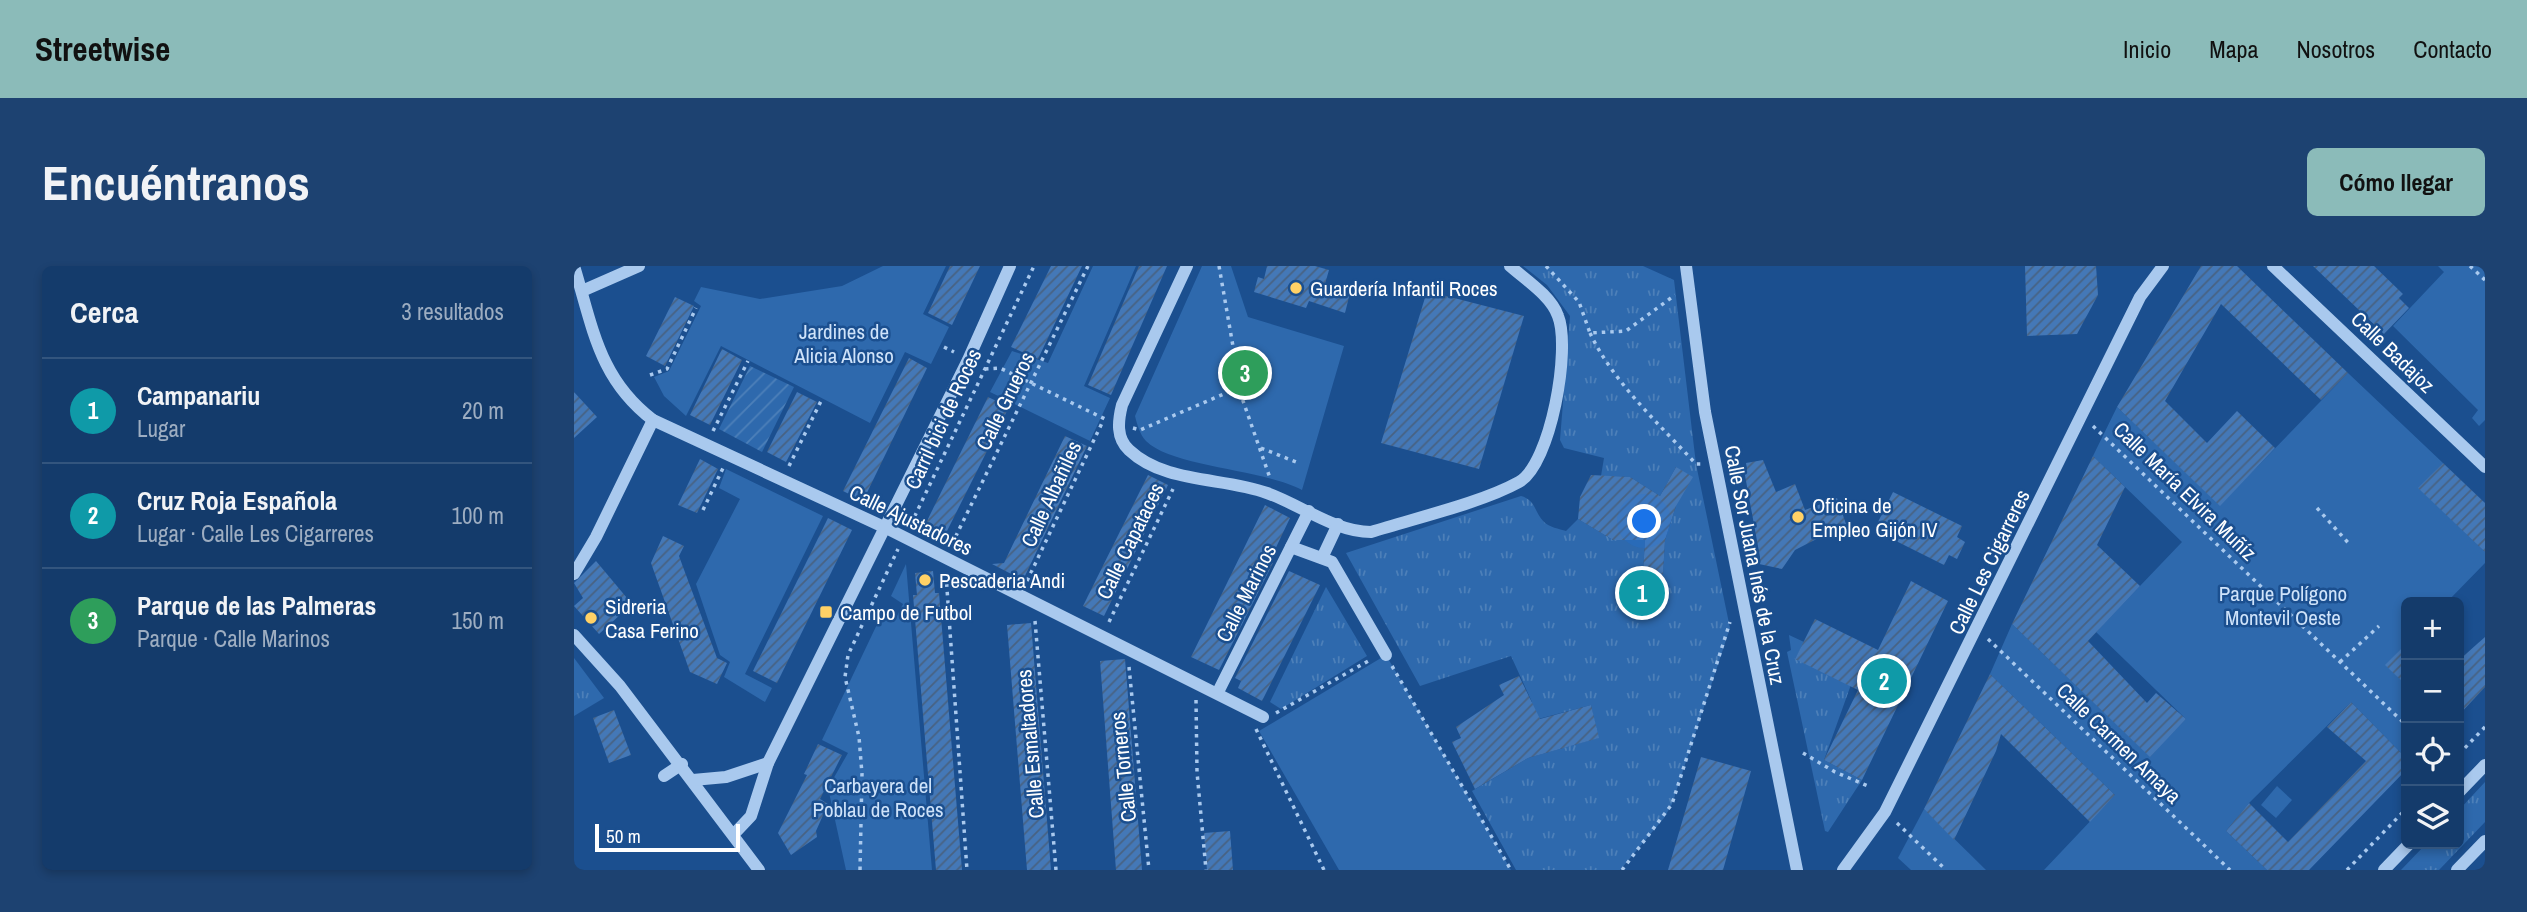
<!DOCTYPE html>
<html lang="es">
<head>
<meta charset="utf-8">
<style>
  :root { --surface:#143b6b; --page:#1d4271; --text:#f1f3f6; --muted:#9dadc1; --line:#33557e; --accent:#8bbbb9 }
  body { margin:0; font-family:"Archivo Narrow",sans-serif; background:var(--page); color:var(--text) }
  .controls { position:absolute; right:21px; bottom:21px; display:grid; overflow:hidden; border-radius:10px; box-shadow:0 4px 10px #0003 }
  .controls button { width:63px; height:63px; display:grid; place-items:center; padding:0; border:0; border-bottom:2px solid var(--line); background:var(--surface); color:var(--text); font:35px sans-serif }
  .scale { position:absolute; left:21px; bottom:18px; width:145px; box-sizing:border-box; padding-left:7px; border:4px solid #fff; border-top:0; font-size:19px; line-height:24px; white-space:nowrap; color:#fff; -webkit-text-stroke:5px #1b4f8f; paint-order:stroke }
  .you { position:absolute; left:1071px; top:256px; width:24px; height:24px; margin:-18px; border:5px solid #fff; border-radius:50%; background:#1a73e8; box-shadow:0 0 0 10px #1a73e833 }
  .badge { display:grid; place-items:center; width:46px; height:46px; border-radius:50%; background:var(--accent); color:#fff; font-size:23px; font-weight:700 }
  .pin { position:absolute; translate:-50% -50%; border:4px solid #fff; box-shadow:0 2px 7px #0006 }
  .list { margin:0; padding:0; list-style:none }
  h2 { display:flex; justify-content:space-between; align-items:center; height:91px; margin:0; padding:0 28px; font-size:30px }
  h2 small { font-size:23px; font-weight:400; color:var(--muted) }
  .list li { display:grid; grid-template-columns:46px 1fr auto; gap:21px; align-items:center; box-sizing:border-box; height:105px; padding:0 28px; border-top:2px solid var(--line) }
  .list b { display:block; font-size:26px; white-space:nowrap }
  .list p { margin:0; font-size:23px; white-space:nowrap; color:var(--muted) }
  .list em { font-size:23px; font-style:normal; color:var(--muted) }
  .icon { flex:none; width:38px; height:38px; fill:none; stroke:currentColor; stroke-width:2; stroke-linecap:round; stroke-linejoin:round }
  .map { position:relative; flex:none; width:1911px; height:604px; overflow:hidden; border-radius:10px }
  header { display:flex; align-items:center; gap:42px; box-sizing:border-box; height:98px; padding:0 35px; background:var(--accent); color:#111 }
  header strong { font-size:33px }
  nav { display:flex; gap:38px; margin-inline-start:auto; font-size:24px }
  .intro { display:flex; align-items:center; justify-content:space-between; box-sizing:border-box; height:168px; padding:0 42px }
  h1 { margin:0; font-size:49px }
  .button { padding:18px 32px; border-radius:10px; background:var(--accent); color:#111; font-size:24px; font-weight:700 }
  main { display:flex; gap:42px; padding:0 42px }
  aside { flex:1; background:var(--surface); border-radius:10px; box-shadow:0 4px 10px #0003 }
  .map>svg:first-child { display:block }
</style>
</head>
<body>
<header>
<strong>Streetwise</strong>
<nav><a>Inicio</a><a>Mapa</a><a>Nosotros</a><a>Contacto</a></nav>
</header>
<div class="intro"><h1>Encuéntranos</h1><a class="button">Cómo llegar</a></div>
<main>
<aside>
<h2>Cerca<small>3 resultados</small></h2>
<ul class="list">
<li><span class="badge" style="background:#0f9aa8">1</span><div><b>Campanariu</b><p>Lugar</p></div><em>20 m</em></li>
<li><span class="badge" style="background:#0f9aa8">2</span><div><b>Cruz Roja Española</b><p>Lugar · Calle Les Cigarreres</p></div><em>100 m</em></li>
<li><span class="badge" style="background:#2e9e5b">3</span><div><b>Parque de las Palmeras</b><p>Parque · Calle Marinos</p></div><em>150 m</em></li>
</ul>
</aside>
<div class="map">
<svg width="1911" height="604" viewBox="0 0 1911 604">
  <defs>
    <pattern id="grass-tufts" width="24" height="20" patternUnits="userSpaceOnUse" patternTransform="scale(1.75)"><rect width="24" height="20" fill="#2e69ad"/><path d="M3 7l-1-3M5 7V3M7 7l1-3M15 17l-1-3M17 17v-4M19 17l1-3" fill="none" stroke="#4d80b9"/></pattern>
    <pattern id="garden-furrows" width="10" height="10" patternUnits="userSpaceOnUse" patternTransform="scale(1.75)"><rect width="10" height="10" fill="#2e69ad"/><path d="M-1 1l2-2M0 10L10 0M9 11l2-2" fill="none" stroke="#4d80b9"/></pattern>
    <pattern id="building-hatch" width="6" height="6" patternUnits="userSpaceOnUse" patternTransform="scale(1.75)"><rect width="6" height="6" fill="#4478b7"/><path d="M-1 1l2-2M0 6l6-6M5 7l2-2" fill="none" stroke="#486282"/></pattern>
  </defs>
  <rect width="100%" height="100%" fill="#1b4f8f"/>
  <g fill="url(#grass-tufts)">
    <path d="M949 0H1069L1100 14 1122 198 1156 362 1098 538 1090 552 1046 604H942L898 525 954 492 1024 472 1017 439 938 460 932 449 958 436 937 390 846 420 772 287 947 230C962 234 960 246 970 256 975 261 985 263 992 265L1004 253 1039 274H1071L1069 307 1089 308 1091 274 1102 240V201L1086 230 1056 211 1027 210 1030 192 990 182 986 174 996 50 973 19Z"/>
    <path d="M752 321 793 390 707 443 696 436Z"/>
    <path d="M1215 369 1230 376 1221 393 1279 413 1250 494 1288 514 1254 566 1251 565 1213 386 1217 384Z"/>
    <path d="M0 392 30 432 0 450Z"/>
    <path d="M1911 516V556L1865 604H1827L1852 578H1885V544Z"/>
  </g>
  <g fill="#2e69ad">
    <path d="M309 0H372L349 48 375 61 357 98 331 86 296 157 147 80 112 150 90 130 80 111 95 105 127 40 120 35 127 21 186 33 268 20Z"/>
    <path d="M519 0H562L510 120 536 132 516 175 416 126 438 85 474 97Z"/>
    <path d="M628 0H657L674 51 770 80 728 224C689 203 598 201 572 175 566 169 563 158 561 150Z"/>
    <path d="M1864 0H1911V154L1905 160 1898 152 1904 144 1819 60 1870 6Z"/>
    <path d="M1774 107 1869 197 1845 222 1911 286V297L1873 336H1832V378L1812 399 1832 419V492L1777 436 1675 537 1652 565 1693 604H1470L1541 529 1416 408 1438 358 1576 490 1612 453 1522 366 1608 276 1519 190 1543 141 1646 239Z"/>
    <path d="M152 203 249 250 171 408 198 422 191 436 150 411 156 396 146 389 122 318 166 233 145 222Z"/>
    <path d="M332 298 358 604H272L254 522 274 487 248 474 307 350 320 356 329 338 317 330Z"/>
    <path d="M812 389 937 604H765L685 465Z"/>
    <path d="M1703 520 1718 534 1702 552 1687 539Z"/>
    <path d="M1350 543 1412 604H1337L1324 592Z"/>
  </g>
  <path fill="url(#garden-furrows)" d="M176 100 220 121 188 186 145 163Z"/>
  <g fill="url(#building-hatch)">
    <path d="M376 0H406L378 59 354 47Z"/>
    <path d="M477 0H508L464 93 437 81Z"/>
    <path d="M565 0H593L537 129 514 119Z"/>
    <path d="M693 0H741L755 4 751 18 776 27 771 47 735 35 732 42 680 26 684 11 690 13Z"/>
    <path d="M1451 0H1522L1524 29 1503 68 1453 70Z"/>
    <path d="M1627 0H1663L1774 107 1747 134 1647 38 1591 135 1633 177 1663 145 1701 182 1646 240 1543 141Z"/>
    <path d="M1739 0H1800L1829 28 1825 32 1835 42 1810 68Z"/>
    <path d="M853 25 950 50 905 203 807 177Z"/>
    <path d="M101 31 120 40 91 100 72 90Z"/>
    <path d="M148 83 168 94 136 159 116 149Z"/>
    <path d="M335 92 353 102 289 235 269 225Z"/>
    <path d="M0 126 23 151 0 172Z"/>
    <path d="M223 126 243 136 212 196 193 186Z"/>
    <path d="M414 131 435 141 369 273 349 263Z"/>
    <path d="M491 170 513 180 449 314 418 298 430 297Z"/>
    <path d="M1519 190 1551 221 1523 279 1566 320 1514 375 1573 437 1582 427 1612 453 1576 491 1438 358Z"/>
    <path d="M126 193 144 203 123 247 104 239Z"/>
    <path d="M1189 194 1202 226 1221 218 1231 244 1263 232 1272 258 1221 284 1208 303 1185 298 1186 291 1170 204 1173 203 1172 197Z"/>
    <path d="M1869 197 1911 237V286L1844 222Z"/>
    <path d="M1102 201 1119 211 1102 240 1091 274 1089 308 1069 307 1071 274H1039L1004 253 1006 231 1017 209 1056 211 1086 230Z"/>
    <path d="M574 209 594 219 530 350 509 340Z"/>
    <path d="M1319 226 1388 260 1383 271 1391 276 1383 293 1375 289 1370 299 1300 264Z"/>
    <path d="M691 239 716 252 695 296 699 297 645 404 617 391Z"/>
    <path d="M254 252 278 264 203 417 179 405Z"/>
    <path d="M89 270 110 280 105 290 109 301 143 392 153 397 143 418 116 406 77 297Z"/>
    <path d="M22 295 58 338 25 368 0 340 9 332 0 317Z"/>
    <path d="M359 305 361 327H365L388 604H362L339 329H343L341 307Z"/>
    <path d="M715 305 746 319 688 435 664 422 667 415 661 412Z"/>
    <path d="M1337 315 1374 335 1288 514 1250 494 1284 424 1221 393 1241 353 1304 384Z"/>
    <path d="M457 357 477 604H453L433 359Z"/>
    <path d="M1911 371V421L1885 449V394Z"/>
    <path d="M1832 378V419L1811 399Z"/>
    <path d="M551 393 568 604H542L526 395Z"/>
    <path d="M1416 408 1541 529 1516 556 1427 468 1422 485 1380 574 1350 543Z"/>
    <path d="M945 410 966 453 1017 439 1025 472 954 492 901 523 878 476 887 472 882 461 930 429 925 419Z"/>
    <path d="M1777 436 1832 492V504L1735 604H1693L1652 565 1675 537 1714 576 1792 495 1753 461Z"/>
    <path d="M40 444 57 489 35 497 19 452Z"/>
    <path d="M244 478 268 489 246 533 254 538 242 565 243 571 217 589 204 567 233 509 230 508Z"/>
    <path d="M1127 491 1177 505 1149 604H1094Z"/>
    <path d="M656 565 659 604H633L630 567Z"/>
  </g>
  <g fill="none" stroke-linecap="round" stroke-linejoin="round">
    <g stroke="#a9c9ee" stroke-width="3.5" stroke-dasharray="3.5 5" stroke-linecap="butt">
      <path d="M645 0 668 132 696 212"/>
      <path d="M972 0 1005 36 1016 67 1052 65 1101 29"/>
      <path d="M1896 0 1911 14"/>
      <path d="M1016 67C1039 116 1085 158 1122 198H1128"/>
      <path d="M370 81 380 86"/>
      <path d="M411 103 426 102 531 153"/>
      <path d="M76 109 93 103 122 42"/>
      <path d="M1519 160 1832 459"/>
      <path d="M559 162 566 164 666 121"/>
      <path d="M139 165 174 95"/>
      <path d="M687 182 722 196"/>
      <path d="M215 200 248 133"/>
      <path d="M1743 242 1777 280"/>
      <path d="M129 244 149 202"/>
      <path d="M337 258 460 0"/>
      <path d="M378 278 514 0"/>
      <path d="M372 309 393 604"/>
      <path d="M453 315 528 157"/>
      <path d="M461 355 482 604"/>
      <path d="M535 356 599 223"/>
      <path d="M1414 373 1656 604"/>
      <path d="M1766 396 1805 360"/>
      <path d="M818 400 937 604"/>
      <path d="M555 401 575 604"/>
      <path d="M622 434 623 506 632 604"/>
      <path d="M702 447 796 394"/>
      <path d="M682 463 750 604"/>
      <path d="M1229 487 1261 506 1294 520"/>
      <path d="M1885 488 1911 461"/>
      <path d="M1323 557 1372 604"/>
      <path d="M286 604 288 508 285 471 271 411 274 389 324 283"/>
      <path d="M1048 604 1098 538 1156 356"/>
      <path d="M1773 604 1832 543"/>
    </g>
    <g stroke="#a9c9ee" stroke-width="12">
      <path d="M0 0C19 62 25 113 79 154L312 262 689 451"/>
      <path d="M613 0 548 139C544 155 542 172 555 184 591 218 649 211 693 227 727 239 761 266 797 266 841 252 907 237 945 216 977 198 997 82 984 50 977 30 952 14 936 0"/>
      <path d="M1112 0 1131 146 1223 604"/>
      <path d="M1699 0 1911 201"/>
      <path d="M8 25 65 0"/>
      <path d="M717 281 758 296 812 389"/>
      <path d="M748 292 764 258"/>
      <path d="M0 308 22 271 79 154"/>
      <path d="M0 369 46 420 185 604"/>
      <path d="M644 426 735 245"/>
      <path d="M90 510 108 498"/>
      <path d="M119 514 152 511 194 497"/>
      <path d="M1885 526 1911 499"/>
      <path d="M160 568 177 550 194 497 394 94 436 0"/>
      <path d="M1269 604 1311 546 1566 31 1589 0"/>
      <path d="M1810 604 1835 578"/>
      <path d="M1883 604 1911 575"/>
    </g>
  </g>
  <g fill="#ffd166" stroke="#1b4f8f" stroke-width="2.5">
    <circle cx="722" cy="22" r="7"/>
    <circle cx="1224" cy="251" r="7"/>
    <circle cx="351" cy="314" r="7"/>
    <rect x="245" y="339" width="14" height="14" rx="3.5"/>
    <circle cx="17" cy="352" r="7"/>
  </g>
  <g text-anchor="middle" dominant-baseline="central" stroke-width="5" stroke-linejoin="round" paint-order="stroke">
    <g font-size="21" fill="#fff" stroke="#1b4f8f" text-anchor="start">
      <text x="736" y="22">Guardería Infantil Roces</text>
      <text x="1238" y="239">Oficina de<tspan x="1238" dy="24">Empleo Gijón IV</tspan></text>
      <text x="365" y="314">Pescaderia Andi</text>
      <text x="31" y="340">Sidreria<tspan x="31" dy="24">Casa Ferino</tspan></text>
      <text x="266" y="346">Campo de Futbol</text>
    </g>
    <g font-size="21" fill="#cfe3fa" stroke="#1b4f8f">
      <text x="270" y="65">Jardines de<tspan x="270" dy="24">Alicia Alonso</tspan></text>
      <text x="1709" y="327">Parque Polígono<tspan x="1709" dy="24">Montevil Oeste</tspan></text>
      <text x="304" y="519">Carbayera del<tspan x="304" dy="24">Poblau de Roces</tspan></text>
    </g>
    <g font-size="21" fill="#fff" stroke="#1b4f8f">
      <text transform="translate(1819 86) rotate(44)">Calle Badajoz</text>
      <text transform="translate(431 135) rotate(-64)">Calle Grueros</text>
      <text transform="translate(369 153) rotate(-65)">Carril bici de Roces</text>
      <text transform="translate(1611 225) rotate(44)">Calle María Elvira Muñíz</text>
      <text transform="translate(477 228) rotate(-65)">Calle Albañiles</text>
      <text transform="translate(337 254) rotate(26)">Calle Ajustadores</text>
      <text transform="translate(556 275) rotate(-64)">Calle Capataces</text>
      <text transform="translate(1415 296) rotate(-64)">Calle Les Cigarreres</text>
      <text transform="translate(1181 299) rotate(79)">Calle Sor Juana Inés de la Cruz</text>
      <text transform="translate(672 327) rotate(-63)">Calle Marinos</text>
      <text transform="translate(1545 477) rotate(44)">Calle Carmen Amaya</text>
      <text transform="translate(456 478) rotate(-95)">Calle Esmaltadores</text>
      <text transform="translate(549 501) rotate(-96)">Calle Torneros</text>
    </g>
  </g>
</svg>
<div class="controls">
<button>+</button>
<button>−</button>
<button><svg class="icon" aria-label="locate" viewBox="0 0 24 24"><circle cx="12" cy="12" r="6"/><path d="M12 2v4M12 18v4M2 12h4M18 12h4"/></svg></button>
<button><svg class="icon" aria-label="layers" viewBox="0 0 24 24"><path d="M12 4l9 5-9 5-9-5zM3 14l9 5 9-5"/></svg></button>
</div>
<div class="scale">50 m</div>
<div class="you"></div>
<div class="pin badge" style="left:1068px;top:327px;background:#0f9aa8">1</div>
<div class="pin badge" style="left:1310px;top:415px;background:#0f9aa8">2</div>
<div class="pin badge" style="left:671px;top:107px;background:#2e9e5b">3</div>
</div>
</main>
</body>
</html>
